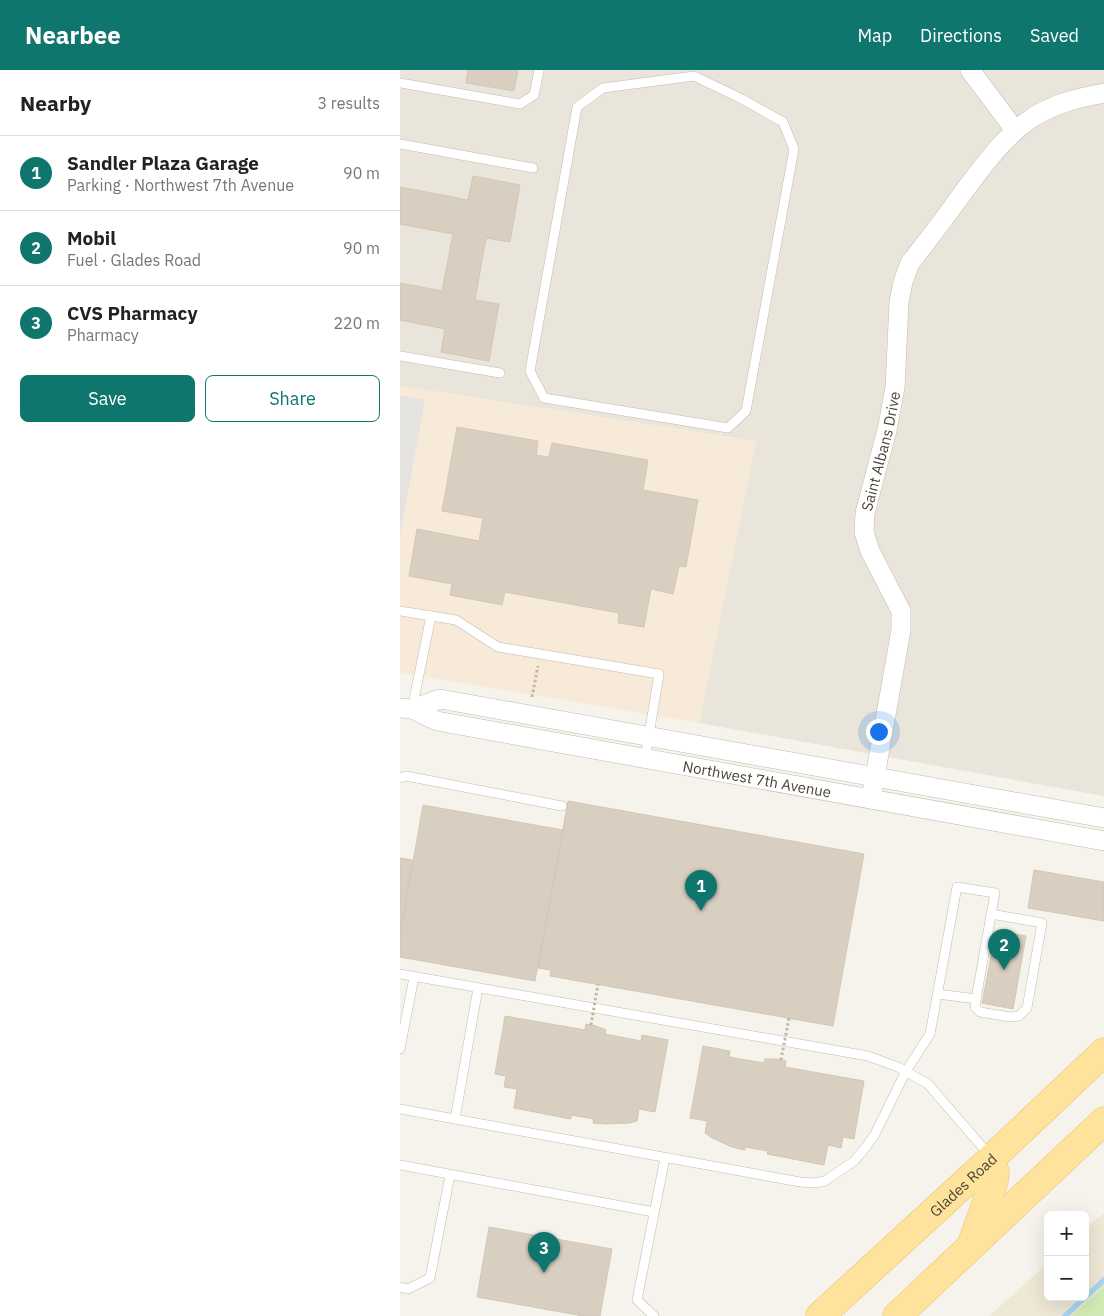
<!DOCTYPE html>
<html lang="en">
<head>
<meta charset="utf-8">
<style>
  :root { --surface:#fff; --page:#f2f2f2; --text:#222; --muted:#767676; --line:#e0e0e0; --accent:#0f766e }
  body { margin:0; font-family:"IBM Plex Sans",sans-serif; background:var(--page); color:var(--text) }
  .controls { position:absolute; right:15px; bottom:15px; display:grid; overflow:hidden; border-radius:8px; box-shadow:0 5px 20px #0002 }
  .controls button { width:45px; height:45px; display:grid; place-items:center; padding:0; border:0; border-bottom:1px solid var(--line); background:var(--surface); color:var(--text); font:25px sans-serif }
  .you { position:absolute; left:478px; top:661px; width:18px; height:18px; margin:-12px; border:4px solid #fff; border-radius:50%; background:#1a73e8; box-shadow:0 0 0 8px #1a73e833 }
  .badge { display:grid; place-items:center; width:32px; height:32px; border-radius:50%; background:var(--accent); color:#fff; font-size:16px; font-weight:700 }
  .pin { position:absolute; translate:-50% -41px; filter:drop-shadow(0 1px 2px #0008) }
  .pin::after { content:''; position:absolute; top:26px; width:18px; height:15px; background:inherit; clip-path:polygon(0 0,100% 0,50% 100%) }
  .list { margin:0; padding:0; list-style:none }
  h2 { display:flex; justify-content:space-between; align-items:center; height:65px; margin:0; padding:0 20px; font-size:21px }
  h2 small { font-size:16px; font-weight:400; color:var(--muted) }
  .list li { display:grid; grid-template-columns:32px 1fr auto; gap:15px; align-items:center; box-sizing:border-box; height:75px; padding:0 20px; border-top:1px solid var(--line) }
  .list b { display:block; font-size:19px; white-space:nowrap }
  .list p { margin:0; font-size:16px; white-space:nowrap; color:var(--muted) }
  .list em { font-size:16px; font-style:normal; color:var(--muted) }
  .actions { display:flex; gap:10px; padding:15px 20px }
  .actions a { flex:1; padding:11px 0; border:1px solid var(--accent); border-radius:8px; text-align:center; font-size:18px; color:var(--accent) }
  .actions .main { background:var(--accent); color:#fff }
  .map { position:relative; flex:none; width:704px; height:1246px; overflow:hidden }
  header { display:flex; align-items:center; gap:30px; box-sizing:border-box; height:70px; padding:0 25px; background:var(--accent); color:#fff }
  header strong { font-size:24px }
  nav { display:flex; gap:28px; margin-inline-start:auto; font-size:18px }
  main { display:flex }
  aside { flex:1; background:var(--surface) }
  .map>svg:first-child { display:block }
</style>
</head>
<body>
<header>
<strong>Nearbee</strong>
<nav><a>Map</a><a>Directions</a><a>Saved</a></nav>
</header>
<main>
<aside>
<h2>Nearby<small>3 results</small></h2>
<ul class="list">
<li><span class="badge">1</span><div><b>Sandler Plaza Garage</b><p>Parking · Northwest 7th Avenue</p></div><em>90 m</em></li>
<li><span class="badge">2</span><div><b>Mobil</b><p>Fuel · Glades Road</p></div><em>90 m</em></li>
<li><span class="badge">3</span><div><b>CVS Pharmacy</b><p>Pharmacy</p></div><em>220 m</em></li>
</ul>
<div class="actions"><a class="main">Save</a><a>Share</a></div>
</aside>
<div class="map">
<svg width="704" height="1246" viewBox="0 0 704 1246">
  <rect width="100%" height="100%" fill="#f6f3ec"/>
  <path fill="#eae5da" d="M0 0H704V726L299 653 356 371 0 316Z"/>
  <path fill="#f7ead8" d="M0 316 356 371 299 653 0 603Z"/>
  <path fill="#efe8d6" d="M704 1143V1246H589L648 1193V1227H685V1159Z"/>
  <path fill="#d2eab5" d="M704 1216V1246H672L674 1244Z"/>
  <path fill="#e5e3e0" d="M0 325 25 330 0 465Z"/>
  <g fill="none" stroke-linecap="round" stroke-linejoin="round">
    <path stroke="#a9d4f2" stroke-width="5.5" d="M665 1246 704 1210"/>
  </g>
  <g fill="#d8cfc1" stroke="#d3c7b4">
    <path d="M68 0H118L114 21 66 13Z"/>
    <path d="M73 106 120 115 110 172 86 168 75 230 99 234 89 291 41 282 45 259 0 250V213L42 221 53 164 0 154V117L68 130Z"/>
    <path d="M57 357 138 371 136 385 149 387 152 373 248 390 243 420 298 430 286 497 279 496 273 524 251 519 244 557 218 553 219 543 105 522 102 535 50 525 52 514 9 506 17 459 79 471 83 448 42 441Z"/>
    <path d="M168 731 464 784 433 956 150 906 151 900 138 898Z"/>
    <path d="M23 735 163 760 135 911 0 887V865Z"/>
    <path d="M0 788 13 790 0 865Z"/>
    <path d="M634 800 704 812V851L628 838Z"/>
    <path d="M596 861 626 866 613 939 582 933Z"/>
    <path d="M105 946 185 960 186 954 196 956 206 960 205 964 241 971 242 965 268 970 255 1042 239 1039 237 1051 229 1053 206 1054 193 1053 194 1049 171 1045V1049L114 1038 117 1019 104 1017 106 1006 95 1004Z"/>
    <path d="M303 976 330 981 329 987 364 993 365 989H376L386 991 385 997 464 1011 454 1069 443 1067 441 1078 428 1075 424 1095 367 1084 368 1081 345 1077V1080L332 1077 312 1068 305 1063 307 1051 290 1048Z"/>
    <path d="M89 1157 212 1179 200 1246H183L77 1227Z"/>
  </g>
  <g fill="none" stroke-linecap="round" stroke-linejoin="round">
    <defs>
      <g id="lane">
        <path d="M294 6 342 29 383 52 394 79 346 341 328 358 144 328 130 301 177 37 203 18Z"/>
        <path d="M0 13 120 34 134 25 139 0"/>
        <path d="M0 74 133 98"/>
        <path d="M0 286 100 303"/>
        <path d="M0 541 56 550 98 577 259 604 245 689"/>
        <path d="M12 639 31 546"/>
        <path d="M0 708 6 706 162 736"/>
        <path d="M0 904 468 986 498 997 528 1014 590 1086"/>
        <path d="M576 929 575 937 580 942 610 947 619 946 627 938 642 853 591 844"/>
        <path d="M0 979 14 907"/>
        <path d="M0 1039 400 1112 415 1113 425 1111 454 1091 466 1077 475 1064 506 1001 530 964 557 817 595 823 576 929 538 924"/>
        <path d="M55 1049 78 918"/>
        <path d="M0 1095 254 1142"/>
        <path d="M0 1217 8 1219 30 1208 50 1105"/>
        <path d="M254 1246 237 1230 265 1088"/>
      </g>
      <g id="street">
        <path d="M570 0 615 60"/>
        <path id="s1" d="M0 638 12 639 37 651 704 771"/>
        <path d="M12 639 40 629 704 748"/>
        <path id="s2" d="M471 729 501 560V541L470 481 464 462 465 443 487 360 495 318 499 232 503 212 510 193C529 169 547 145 565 120 584 95 603 68 629 50 652 34 677 28 704 23"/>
      </g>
      <g id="primary">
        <path d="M573 1170 594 1111 595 1103 592 1088"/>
        <path id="s3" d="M420 1246 592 1088 704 982"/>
        <path d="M497 1246 704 1051"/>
      </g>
    </defs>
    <use href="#lane" stroke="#c2bbae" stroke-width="10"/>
    <use href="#street" stroke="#c2bbae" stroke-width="20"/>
    <use href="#primary" stroke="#e6c16a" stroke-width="29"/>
    <path stroke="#c4b79f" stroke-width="3" stroke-dasharray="2.5 2.5" stroke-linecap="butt" d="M132 627 138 596"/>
    <use href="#lane" stroke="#fff" stroke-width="9"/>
    <use href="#street" stroke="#fff" stroke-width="19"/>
    <use href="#primary" stroke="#ffe39c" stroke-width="28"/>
    <g stroke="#c4b79f" stroke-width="3" stroke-dasharray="2.5 2.5" stroke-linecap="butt">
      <path d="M191 955 198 914"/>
      <path d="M381 990 389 948"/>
    </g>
  </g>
  <g text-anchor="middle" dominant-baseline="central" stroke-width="4" stroke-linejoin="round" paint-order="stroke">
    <g font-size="15" fill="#4b4439" stroke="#fff">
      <text stroke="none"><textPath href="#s2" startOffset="361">Saint Albans Drive</textPath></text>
      <text stroke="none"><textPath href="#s1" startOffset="365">Northwest 7th Avenue</textPath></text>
      <text stroke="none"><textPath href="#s3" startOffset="194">Glades Road</textPath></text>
    </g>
  </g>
</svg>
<div class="controls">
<button>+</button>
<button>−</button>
</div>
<div class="you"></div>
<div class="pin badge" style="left:301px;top:841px">1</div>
<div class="pin badge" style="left:604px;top:900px">2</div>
<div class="pin badge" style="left:144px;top:1203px">3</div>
</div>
</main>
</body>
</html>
